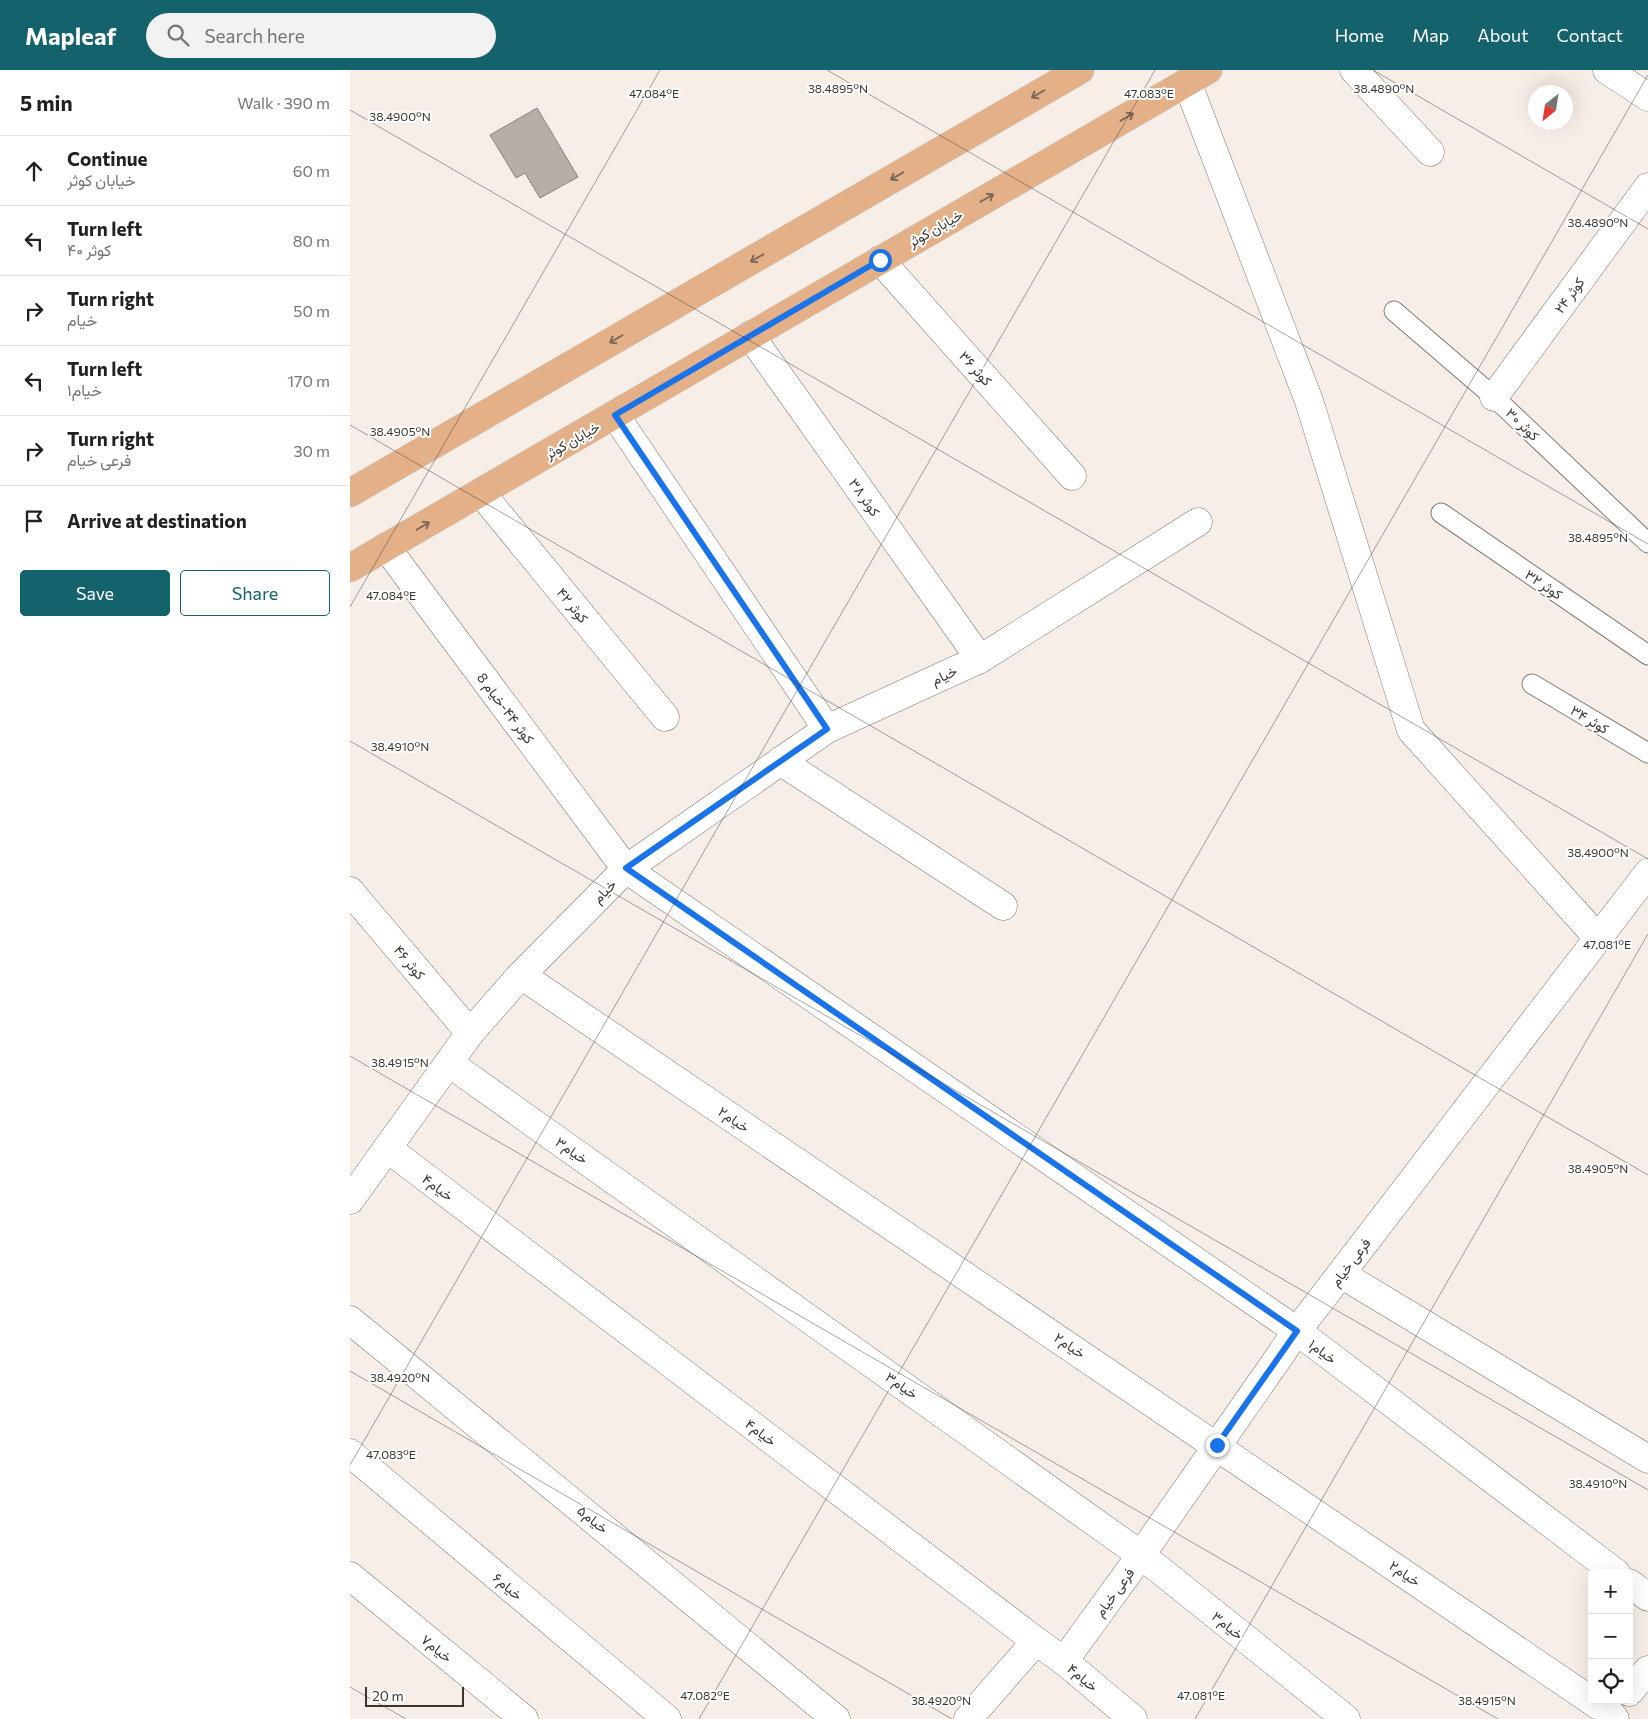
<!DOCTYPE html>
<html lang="en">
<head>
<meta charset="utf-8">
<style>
  :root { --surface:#fff; --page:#f2f2f2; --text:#202124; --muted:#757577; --line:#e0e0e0; --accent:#14626b }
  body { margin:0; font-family:Commissioner,Vazirmatn,sans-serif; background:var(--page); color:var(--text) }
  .controls { position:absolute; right:15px; bottom:15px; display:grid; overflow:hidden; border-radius:5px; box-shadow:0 5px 20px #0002 }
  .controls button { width:45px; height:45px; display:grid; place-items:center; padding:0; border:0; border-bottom:1px solid var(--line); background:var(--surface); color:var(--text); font:25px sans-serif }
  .compass { position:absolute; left:1178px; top:15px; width:45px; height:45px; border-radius:50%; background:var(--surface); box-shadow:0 5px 20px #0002; rotate:210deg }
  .scale { position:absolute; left:15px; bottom:12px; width:99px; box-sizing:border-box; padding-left:5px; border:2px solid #393633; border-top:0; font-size:14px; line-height:18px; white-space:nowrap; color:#393633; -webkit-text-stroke:4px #fff; paint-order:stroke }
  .stop { position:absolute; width:15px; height:15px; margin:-11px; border:4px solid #1a73e8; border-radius:50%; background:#fff }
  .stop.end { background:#1a73e8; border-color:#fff; box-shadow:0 1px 5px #0008 }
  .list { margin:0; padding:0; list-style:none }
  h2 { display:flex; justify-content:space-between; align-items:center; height:65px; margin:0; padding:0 20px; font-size:21px }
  h2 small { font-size:16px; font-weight:400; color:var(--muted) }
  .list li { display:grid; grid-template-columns:32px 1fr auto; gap:15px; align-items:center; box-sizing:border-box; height:70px; padding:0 20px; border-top:1px solid var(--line) }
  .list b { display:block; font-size:19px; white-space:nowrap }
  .list p { margin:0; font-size:16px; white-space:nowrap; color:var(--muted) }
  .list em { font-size:16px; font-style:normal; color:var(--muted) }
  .actions { display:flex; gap:10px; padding:15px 20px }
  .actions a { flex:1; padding:11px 0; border:1px solid var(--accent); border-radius:5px; text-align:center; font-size:18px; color:var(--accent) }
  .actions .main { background:var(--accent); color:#fff }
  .icon { flex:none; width:28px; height:28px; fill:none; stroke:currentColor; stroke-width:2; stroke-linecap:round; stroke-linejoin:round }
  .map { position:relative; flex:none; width:1298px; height:1649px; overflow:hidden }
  header { display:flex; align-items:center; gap:30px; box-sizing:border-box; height:70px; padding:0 25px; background:var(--accent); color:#fff }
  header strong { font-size:24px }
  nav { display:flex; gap:28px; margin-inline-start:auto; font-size:18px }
  .search { width:350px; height:45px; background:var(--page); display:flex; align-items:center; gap:12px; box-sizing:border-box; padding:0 18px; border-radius:28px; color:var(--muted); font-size:19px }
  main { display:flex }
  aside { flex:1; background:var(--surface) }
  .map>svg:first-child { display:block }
</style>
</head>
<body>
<header>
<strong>Mapleaf</strong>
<div class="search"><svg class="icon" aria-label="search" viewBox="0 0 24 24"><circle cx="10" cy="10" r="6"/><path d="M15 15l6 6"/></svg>Search here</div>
<nav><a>Home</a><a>Map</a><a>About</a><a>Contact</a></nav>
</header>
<main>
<aside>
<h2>5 min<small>Walk · 390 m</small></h2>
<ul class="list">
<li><svg class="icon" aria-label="ahead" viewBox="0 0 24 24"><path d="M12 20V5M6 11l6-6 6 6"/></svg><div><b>Continue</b><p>خیابان کوثر</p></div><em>60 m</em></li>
<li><svg class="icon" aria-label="left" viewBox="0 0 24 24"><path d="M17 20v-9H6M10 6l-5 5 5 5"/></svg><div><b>Turn left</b><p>کوثر ۴۰</p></div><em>80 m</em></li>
<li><svg class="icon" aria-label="right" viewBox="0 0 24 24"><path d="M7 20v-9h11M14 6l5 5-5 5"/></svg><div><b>Turn right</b><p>خیام</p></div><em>50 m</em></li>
<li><svg class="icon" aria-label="left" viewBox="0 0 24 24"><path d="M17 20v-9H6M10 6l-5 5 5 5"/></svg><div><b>Turn left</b><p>خیام۱</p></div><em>170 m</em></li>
<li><svg class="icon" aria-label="right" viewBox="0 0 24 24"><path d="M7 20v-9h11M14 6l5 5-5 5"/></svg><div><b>Turn right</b><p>فرعی خیام</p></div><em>30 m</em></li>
<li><svg class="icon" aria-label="arrive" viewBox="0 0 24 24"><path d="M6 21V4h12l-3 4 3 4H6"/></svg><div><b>Arrive at destination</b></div></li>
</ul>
<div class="actions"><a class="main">Save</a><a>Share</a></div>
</aside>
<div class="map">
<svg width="1298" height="1649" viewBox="0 0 1298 1649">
  <rect width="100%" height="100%" fill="#f8eee8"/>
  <path fill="#b7aea8" stroke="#8b837d" d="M187 38 228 107 190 128 175 103 166 108 140 65Z"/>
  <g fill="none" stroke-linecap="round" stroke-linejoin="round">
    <defs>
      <g id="service">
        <path d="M1044 241 1144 327 1298 473"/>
        <path d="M1091 443 1298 585"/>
        <path d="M1182 614 1298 683"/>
      </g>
      <g id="minor">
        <path d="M1004 0 1080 82"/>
        <path d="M1257 0 1298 27"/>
        <path d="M837 12 959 331 1061 660 1248 868"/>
        <path d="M530 190 722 406"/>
        <path d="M400 265 630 589"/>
        <path d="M1144 327 1298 117"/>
        <path d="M265 345 477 659"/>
        <path d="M131 423 315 647"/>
        <path d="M36 477 276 799 947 1261 1266 1503"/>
        <path d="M430 691 653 836"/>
        <path d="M0 821 120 963"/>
        <path d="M171 905 1261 1644 1265 1649"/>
        <path d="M99 993 791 1485 996 1649"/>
        <path d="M37 1078 686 1571 714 1591 783 1649"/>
        <path d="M0 1130 120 963 171 905 276 799 477 659 630 589 848 452"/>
        <path d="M991 1204 1298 1389"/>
        <path d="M0 1250 486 1649"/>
        <path d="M0 1383 317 1649"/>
        <path d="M0 1506 174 1649"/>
        <path d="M1279 1513 1298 1527"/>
        <path d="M714 1591 791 1485 947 1261 1298 803"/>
        <path d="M1279 1622 1298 1600"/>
        <path d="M618 1649 686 1571"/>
      </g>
      <g id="primary">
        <path d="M0 423 730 0"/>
        <path d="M0 498 858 0"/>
      </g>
    </defs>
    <use href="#service" stroke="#827973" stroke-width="21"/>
    <use href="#minor" stroke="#827973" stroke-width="29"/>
    <use href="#primary" stroke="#cfcfce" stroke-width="29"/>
    <use href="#service" stroke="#fff" stroke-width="19"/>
    <use href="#minor" stroke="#fff" stroke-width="28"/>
    <use href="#primary" stroke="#e3b088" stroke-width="28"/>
  </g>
  <defs><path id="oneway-shaft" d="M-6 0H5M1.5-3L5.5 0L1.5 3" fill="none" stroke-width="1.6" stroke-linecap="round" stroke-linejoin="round" transform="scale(1.25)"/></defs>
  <g stroke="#7d6755">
    <use href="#oneway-shaft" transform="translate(688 24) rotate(150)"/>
    <use href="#oneway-shaft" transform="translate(777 47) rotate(-30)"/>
    <use href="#oneway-shaft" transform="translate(547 106) rotate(150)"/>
    <use href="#oneway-shaft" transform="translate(637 128) rotate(-30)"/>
    <use href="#oneway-shaft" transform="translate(407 188) rotate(150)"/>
    <use href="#oneway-shaft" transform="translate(266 269) rotate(150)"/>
    <use href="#oneway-shaft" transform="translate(73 456) rotate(-30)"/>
  </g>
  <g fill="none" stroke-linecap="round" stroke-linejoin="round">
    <path stroke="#1a73e8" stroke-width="6" d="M530 190 265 345 477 659 276 798 947 1261 867 1375"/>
  </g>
  <path fill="none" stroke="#393633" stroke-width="1" stroke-opacity="0.45" d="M477 0 1298 474M1023 0 1298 159M0 40 1298 789M0 355 1298 1105M0 537 310 0M0 671 1298 1420M0 986 1148 1649M0 1301 602 1649M0 1395 805 0M0 1617 56 1649M349 1649 1298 5M845 1649 1298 864"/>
  <g text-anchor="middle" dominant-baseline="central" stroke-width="4" stroke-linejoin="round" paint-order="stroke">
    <g font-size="14" fill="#393633" stroke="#fff">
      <text transform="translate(585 158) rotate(-30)">خیابان کوثر</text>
      <text transform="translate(1219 225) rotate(-54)">کوثر ۲۴</text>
      <text transform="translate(626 298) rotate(48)">کوثر ۳۶</text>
      <text transform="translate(1173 354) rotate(44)">کوثر ۳۰</text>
      <text transform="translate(222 370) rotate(-30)">خیابان کوثر</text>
      <text transform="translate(515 427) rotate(55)">کوثر ۳۸</text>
      <text transform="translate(1194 514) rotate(34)">کوثر ۳۲</text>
      <text transform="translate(223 535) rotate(51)">کوثر ۴۲</text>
      <text transform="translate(594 605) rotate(-25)">خیام</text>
      <text transform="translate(156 638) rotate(53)">کوثر ۴۴-خیام 8</text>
      <text transform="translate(1240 649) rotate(31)">کوثر ۳۴</text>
      <text transform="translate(254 821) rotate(-46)">خیام</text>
      <text transform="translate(60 892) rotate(50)">کوثر ۴۶</text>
      <text transform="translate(384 1049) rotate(34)">خیام۲</text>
      <text transform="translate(222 1080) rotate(35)">خیام۳</text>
      <text transform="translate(88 1117) rotate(37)">خیام۴</text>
      <text transform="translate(1000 1192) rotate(-53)">فرعی خیام</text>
      <text transform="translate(720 1275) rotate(34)">خیام۲</text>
      <text transform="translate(973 1281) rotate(37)">خیام۱</text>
      <text transform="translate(552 1315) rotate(35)">خیام۳</text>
      <text transform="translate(411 1362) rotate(37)">خیام۴</text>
      <text transform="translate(243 1449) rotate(39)">خیام۵</text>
      <text transform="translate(1055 1503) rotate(34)">خیام۲</text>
      <text transform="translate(158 1516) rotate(40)">خیام۶</text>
      <text transform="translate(764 1522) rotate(-54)">فرعی خیام</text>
      <text transform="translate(878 1555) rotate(39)">خیام۳</text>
      <text transform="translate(87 1578) rotate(39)">خیام۷</text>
      <text transform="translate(733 1607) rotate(40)">خیام۴</text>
    </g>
  </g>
  <g font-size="12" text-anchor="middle" fill="#393633" stroke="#fff" stroke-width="4" stroke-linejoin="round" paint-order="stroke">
    <text x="488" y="23">38.4895°N</text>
    <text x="1034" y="23">38.4890°N</text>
    <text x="304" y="28">47.084°E</text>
    <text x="799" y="28">47.083°E</text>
    <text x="50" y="51">38.4900°N</text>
    <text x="1248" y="157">38.4890°N</text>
    <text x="50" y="366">38.4905°N</text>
    <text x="1248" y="472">38.4895°N</text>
    <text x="41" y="530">47.084°E</text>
    <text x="50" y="681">38.4910°N</text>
    <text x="1248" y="787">38.4900°N</text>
    <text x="1257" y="879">47.081°E</text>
    <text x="50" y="997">38.4915°N</text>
    <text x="1248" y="1103">38.4905°N</text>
    <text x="50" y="1312">38.4920°N</text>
    <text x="41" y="1389">47.083°E</text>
    <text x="1248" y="1418">38.4910°N</text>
    <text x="355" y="1630">47.082°E</text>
    <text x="851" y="1630">47.081°E</text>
    <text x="591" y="1635">38.4920°N</text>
    <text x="1137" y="1635">38.4915°N</text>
  </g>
</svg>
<div class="controls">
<button>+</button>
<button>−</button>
<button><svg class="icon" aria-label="locate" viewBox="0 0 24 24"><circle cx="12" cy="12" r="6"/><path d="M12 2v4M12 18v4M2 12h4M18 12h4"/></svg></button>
</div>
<svg class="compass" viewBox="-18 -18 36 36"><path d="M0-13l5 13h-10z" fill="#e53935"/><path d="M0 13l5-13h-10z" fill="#757577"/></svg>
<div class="scale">20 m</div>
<div class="stop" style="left:530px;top:190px"></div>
<div class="stop end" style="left:867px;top:1375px"></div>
</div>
</main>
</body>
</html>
